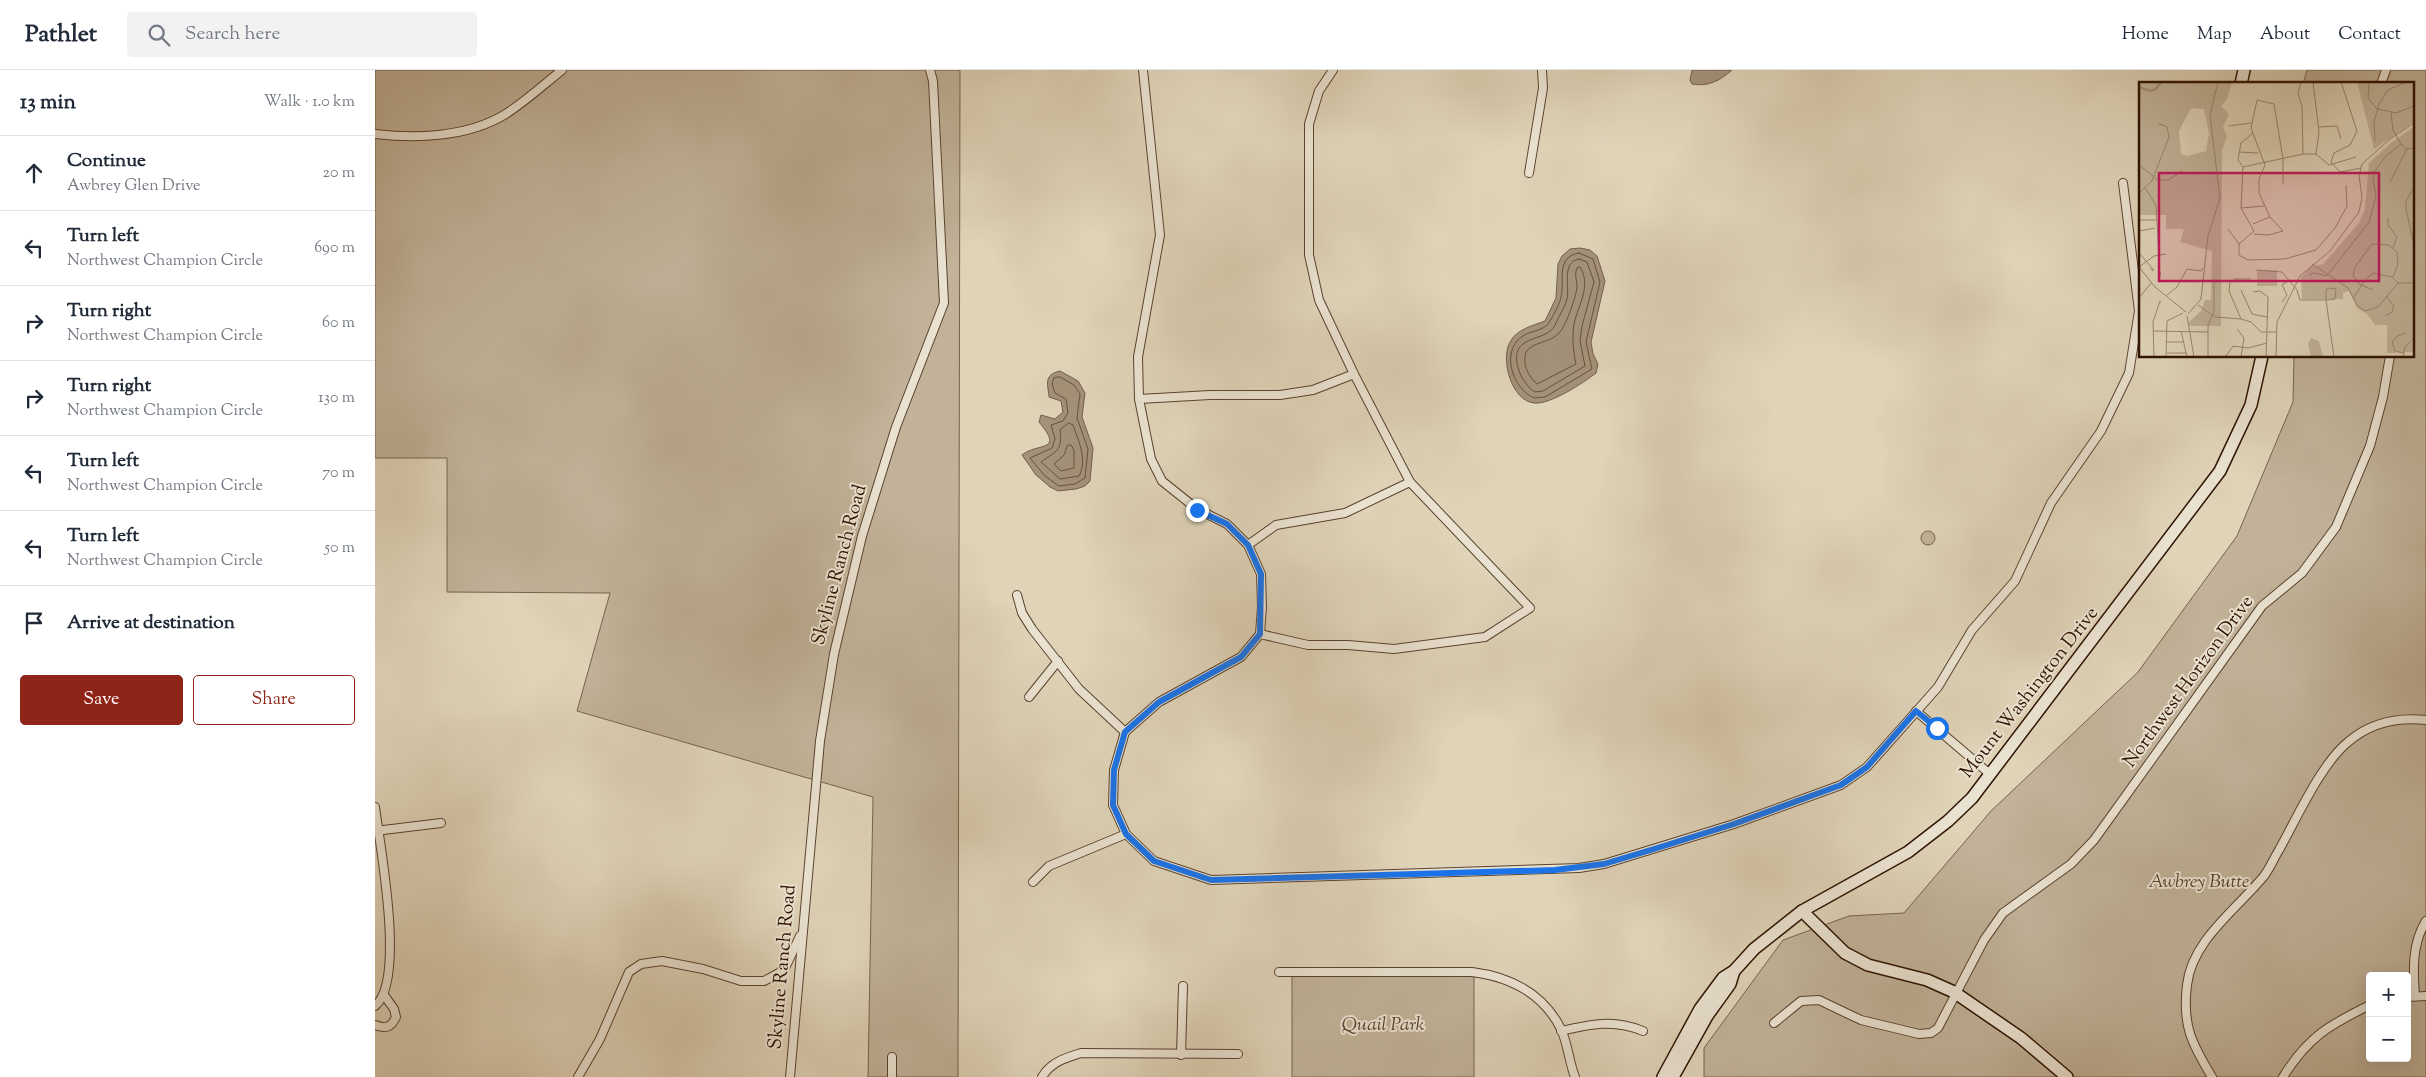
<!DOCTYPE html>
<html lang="en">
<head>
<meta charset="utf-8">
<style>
  :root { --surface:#fff; --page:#f2f2f3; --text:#1f2937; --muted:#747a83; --line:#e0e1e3; --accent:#8f2418 }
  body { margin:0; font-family:"Sorts Mill Goudy",serif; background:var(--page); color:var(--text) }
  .controls { position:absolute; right:15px; bottom:15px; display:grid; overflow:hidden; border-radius:5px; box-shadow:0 5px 20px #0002 }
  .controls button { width:45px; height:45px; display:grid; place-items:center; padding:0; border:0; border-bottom:1px solid var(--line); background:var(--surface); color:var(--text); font:25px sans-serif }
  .stop { position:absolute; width:15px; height:15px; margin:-11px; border:4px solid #1a73e8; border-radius:50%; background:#fff }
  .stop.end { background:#1a73e8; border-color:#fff; box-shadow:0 1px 5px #0008 }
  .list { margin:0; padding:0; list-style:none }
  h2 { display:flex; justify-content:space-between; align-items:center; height:65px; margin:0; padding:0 20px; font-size:21px }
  h2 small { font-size:16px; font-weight:400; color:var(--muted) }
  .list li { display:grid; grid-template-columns:32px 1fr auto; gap:15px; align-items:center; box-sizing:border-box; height:75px; padding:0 20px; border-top:1px solid var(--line) }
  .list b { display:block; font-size:19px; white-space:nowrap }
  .list p { margin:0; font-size:16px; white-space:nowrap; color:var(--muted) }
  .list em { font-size:16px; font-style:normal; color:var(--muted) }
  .actions { display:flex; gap:10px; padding:15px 20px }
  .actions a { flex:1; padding:11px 0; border:1px solid var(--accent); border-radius:5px; text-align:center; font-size:18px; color:var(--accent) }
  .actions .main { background:var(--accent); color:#fff }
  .icon { flex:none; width:28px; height:28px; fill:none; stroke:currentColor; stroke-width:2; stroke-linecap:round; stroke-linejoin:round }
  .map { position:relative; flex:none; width:2051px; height:1007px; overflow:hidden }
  header { display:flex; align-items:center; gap:30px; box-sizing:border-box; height:70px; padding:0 25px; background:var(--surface); border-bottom:1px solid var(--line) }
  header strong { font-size:24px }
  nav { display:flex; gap:28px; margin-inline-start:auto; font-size:18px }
  .search { width:350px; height:45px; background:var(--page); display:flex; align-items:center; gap:12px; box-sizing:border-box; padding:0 18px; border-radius:5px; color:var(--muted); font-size:19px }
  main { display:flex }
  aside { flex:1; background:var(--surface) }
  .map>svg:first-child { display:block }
</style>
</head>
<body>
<header>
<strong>Pathlet</strong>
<div class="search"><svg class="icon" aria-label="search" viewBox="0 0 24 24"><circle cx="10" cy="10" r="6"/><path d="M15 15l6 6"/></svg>Search here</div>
<nav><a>Home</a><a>Map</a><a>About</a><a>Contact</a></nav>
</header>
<main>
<aside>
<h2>13 min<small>Walk · 1.0 km</small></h2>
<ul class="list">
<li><svg class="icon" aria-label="ahead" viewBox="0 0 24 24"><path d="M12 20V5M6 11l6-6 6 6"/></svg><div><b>Continue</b><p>Awbrey Glen Drive</p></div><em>20 m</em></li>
<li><svg class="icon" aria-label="left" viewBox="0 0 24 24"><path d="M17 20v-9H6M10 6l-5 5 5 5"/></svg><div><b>Turn left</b><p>Northwest Champion Circle</p></div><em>690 m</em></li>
<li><svg class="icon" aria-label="right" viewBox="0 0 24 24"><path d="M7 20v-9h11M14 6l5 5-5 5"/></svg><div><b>Turn right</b><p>Northwest Champion Circle</p></div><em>60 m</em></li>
<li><svg class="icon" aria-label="right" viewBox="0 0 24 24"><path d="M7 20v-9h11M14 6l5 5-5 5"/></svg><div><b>Turn right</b><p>Northwest Champion Circle</p></div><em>130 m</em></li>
<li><svg class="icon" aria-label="left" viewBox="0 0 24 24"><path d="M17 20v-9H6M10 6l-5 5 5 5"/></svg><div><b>Turn left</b><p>Northwest Champion Circle</p></div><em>70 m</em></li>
<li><svg class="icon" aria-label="left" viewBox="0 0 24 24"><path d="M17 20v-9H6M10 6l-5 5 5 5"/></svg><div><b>Turn left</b><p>Northwest Champion Circle</p></div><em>50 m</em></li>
<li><svg class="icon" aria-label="arrive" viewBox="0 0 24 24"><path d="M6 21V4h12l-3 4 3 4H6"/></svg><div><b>Arrive at destination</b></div></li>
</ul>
<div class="actions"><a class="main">Save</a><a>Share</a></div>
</aside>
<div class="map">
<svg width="2051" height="1007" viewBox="0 0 2051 1007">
  <rect width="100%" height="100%" fill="#dfd3b8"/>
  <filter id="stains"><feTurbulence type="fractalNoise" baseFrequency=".004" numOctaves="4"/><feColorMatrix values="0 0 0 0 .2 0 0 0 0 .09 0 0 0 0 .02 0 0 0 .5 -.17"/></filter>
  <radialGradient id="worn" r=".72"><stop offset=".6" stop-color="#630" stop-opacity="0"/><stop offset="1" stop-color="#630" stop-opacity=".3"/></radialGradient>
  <g fill="#c1b299" stroke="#78624c" fill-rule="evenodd">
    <path d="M0 0H585L583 1007H493L498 727 202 641 235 523 72 522V388H0Z"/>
    <path d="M1932 0H2051V1007H1329V978L1408 870 1474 846 1529 843 1616 741 1763 602 1862 466 1918 332 1919 286H2037V14H1928ZM1995 906H2032V988H1995Z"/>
    <circle cx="1553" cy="468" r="7"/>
    <rect x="917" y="904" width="182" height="103"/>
  </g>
  <g fill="#a39179" stroke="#745e49">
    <path d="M1317 0H1357C1345 11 1332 17 1317 14L1315 10Z"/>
    <path d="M1205 178 1215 180 1222 186 1230 211 1216 272 1218 284 1223 294 1221 303C1208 313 1175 335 1159 333 1137 331 1125 290 1135 272 1142 259 1157 256 1170 251L1181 228 1183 194 1187 186 1195 179Z"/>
    <path d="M685 301 703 311 710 323 707 347 718 378 715 411 710 416 701 419 683 421 675 417 661 405 647 385C663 372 690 383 664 352L666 345 680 349 688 342 686 331 674 327C673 314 668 305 685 301Z"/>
  </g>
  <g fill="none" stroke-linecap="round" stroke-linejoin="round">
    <g stroke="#68523c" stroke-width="1">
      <path d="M1204 183 1218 189 1225 212 1211 272 1217 299 1170 327 1159 328C1139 319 1127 287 1143 270 1151 260 1171 262 1175 251 1179 244 1185 234 1186 227 1190 210 1180 187 1204 183Z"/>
      <path d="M1204 189 1212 192 1219 212 1207 256 1205 271 1210 296 1168 321 1160 322C1153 318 1147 309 1144 301 1131 261 1173 275 1181 253 1184 246 1190 237 1192 229 1195 216 1186 192 1204 189Z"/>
      <path d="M1205 197C1217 216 1203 235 1199 254 1197 268 1198 281 1201 294L1162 314C1153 306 1147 294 1151 282 1159 271 1175 273 1184 263 1191 256 1201 227 1202 217 1202 210 1199 205 1202 198Z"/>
      <path d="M685 307 699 315 705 324 702 348 713 379 710 408 700 414 684 416 670 406 655 388 677 378 680 369 676 355 688 351 693 343 691 329 680 323 677 314 679 308Z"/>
      <path d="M694 353 698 355C703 370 713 390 704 406L685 409 666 392C681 381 688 381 685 360Z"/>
      <path d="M693 375H696L699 380V398L686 401 679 394 689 385Z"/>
    </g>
    <defs>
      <g id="street">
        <path d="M768 0 785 165 763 287 764 329 776 389 787 411 822 439 852 454 873 475 886 504 887 537 885 564 866 587 784 632 750 662 739 700 738 735 751 764 779 791 836 810 1204 798 1229 794 1359 754 1466 715 1492 697 1563 617 1597 560 1640 511 1676 433 1726 361 1754 303 1764 241 1748 113"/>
        <path d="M2006 14 2011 0"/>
        <path d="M0 64C41 69 92 67 129 45 150 32 168 15 187 0"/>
        <path d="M1154 103 1168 18 1167 0"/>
        <path d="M764 329 835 325H905L938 320 979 304"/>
        <path d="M873 475 901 455 970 443 1035 412"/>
        <path d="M642 525 647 543 657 559 704 619 750 662"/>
        <path d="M885 564 933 575H973L1019 579 1110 567 1155 538 1035 412 979 304 944 230 934 185V54L944 21 958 0"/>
        <path d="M654 627 683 591"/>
        <path d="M1541 641 1616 705"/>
        <path d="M0 737C5 776 31 911 0 936"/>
        <path d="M0 761 66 753"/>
        <path d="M658 812 674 796 751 764"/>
        <path d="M904 902H1097C1136 907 1168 923 1186 959 1193 974 1194 992 1200 1007"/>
        <path d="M2040 926C2038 900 2037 873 2051 851"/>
        <path d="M2032 927 2051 926"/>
        <path d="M1399 953 1426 931 1444 930 1486 950 1544 964 1556 963 1563 958 1609 870 1628 843 1696 794 1719 770 1887 536 1927 503 1961 457 1995 376 2008 327 2015 286"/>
        <path d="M0 955C10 959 16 958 21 947L19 939 9 925"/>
        <path d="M1186 961C1216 954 1239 949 1268 961"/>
        <path d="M806 985 808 916"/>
        <path d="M203 1007 225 969 254 902 266 894 287 891 328 899 366 911H389L404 903 411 896 425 866"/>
        <path d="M415 1007 445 671 459 584 487 466 521 357 569 233 558 11 555 0"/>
        <path d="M517 1007V987"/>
        <path d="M667 1007C676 992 690 988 706 983L863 984"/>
        <path d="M1837 1007C1817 974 1807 956 1812 915 1817 870 1862 839 1889 806 1895 798 1899 788 1904 780 1922 748 1946 694 1973 672 1995 653 2023 647 2051 650"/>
        <path d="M1908 1007C1933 967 1954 955 1995 935"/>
      </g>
      <g id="secondary">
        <path d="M1866 14 1869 0"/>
        <path d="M1427 841 1470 883 1493 895 1552 910 1579 922 1646 968 1692 1007"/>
        <path d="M1288 1007 1325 939 1348 908 1359 901 1379 879 1427 841 1533 782 1573 751 1597 728 1845 401 1876 335 1887 286"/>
        <path d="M1298 1007 1332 946 1355 914 1359 901"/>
      </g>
    </defs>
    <use href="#street" stroke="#5a422e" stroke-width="10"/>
    <use href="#secondary" stroke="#2e1200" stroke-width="14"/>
    <use href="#street" stroke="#eae2d1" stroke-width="8"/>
    <use href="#secondary" stroke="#eae2d1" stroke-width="11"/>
  </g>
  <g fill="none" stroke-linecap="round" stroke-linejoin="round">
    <path stroke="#1a73e8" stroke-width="6" d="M822 440 852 454 873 475 886 504 885 564 866 587 784 632 750 662 739 700 738 735 751 764 779 791 836 810 1180 800 1229 794 1279 779 1359 754 1466 715 1492 697 1541 641 1562 658"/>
  </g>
  <g text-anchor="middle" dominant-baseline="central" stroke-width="4" stroke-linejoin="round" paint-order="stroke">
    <g font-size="19" fill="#2e1200" stroke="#eae2d1">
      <text transform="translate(465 495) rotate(-75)">Skyline Ranch Road</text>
      <text transform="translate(1814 612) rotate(-54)">Northwest Horizon Drive</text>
      <text transform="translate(1655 623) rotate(-52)">Mount Washington Drive</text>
      <text transform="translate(408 897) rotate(-85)">Skyline Ranch Road</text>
    </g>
    <g font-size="19" font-style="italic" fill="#5a422e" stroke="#eae2d1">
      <text x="1824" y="812">Awbrey Butte</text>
      <text x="1008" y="955">Quail Park</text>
    </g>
  </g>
  <g transform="translate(1764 12)">
    <rect width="275" height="275" fill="#dfd3b8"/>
    <path d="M0 0H93L88 17 82 24 90 32 84 45 88 54 83 69 82 244H51L49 241 62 229 66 218H72L73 169 41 160 45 147H27V133H0ZM52 26 65 27 70 51 67 69 48 74 42 72 40 49ZM218 0H275V40L235 67ZM275 45V270L248 271V243H236L228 232 218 226 210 209 204 211V217H163L162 196 171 185 184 182 220 141 226 127 230 81 252 61ZM118 188H138V204H118ZM172 256 180 259 184 275H172L169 262Z" fill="#c1b299" fill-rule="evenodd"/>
    <path fill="none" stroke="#a39179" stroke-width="2.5" d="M0 5 11 9 17 7 22 0"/>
    <path fill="none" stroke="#98866e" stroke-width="1" d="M162 0 159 11 163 24 164 72M174 0 180 50 177 72M202 0 218 49 211 63 195 71 192 80 201 90 222 86M230 0 229 16 238 27 257 31 275 24M252 31 254 48 262 62 268 67 275 66M90 44 112 41M180 45 198 44 202 57M236 59 235 40 240 22 249 8 267 0M100 70 119 71M0 83 19 98H30L43 89M104 85 99 78 102 61 114 51M251 100 268 67M207 103 208 124 196 146 177 168 146 177 109 178 100 173V162L115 149 102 126 104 85 164 72H177L190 83 217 75M275 105 267 119V127L275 163M6 106 17 123 21 194V190M0 111 13 99 30 55 28 45 20 42 24 43M102 126 125 124M249 136V143L258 155 254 166M0 138H18M114 142 131 135M89 147 100 162M0 149 16 146M115 152 129 153 144 149 131 135 120 111V97L126 83 112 46 118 18 135 22 144 77V102M0 171 14 187V189L11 186M173 182 209 206 219 224 226 229 239 225 259 201H275M0 185 16 205 47 230M0 185 15 174 27 172M117 188 143 190 158 208 161 218H189L196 217 197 207 188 206 187 210V218L195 275M170 193 175 191 188 194 230 140 237 114 234 97 236 89 246 75 262 62M102 208 113 232 128 235M234 208 220 202 214 193 216 185 233 162 250 163 258 170 259 182 254 195M114 210 121 209 129 215 127 275M28 213 38 205 48 187 62 189 64 186M215 215 226 198 234 191 253 195 259 201M0 216 12 201M143 220 148 213 143 203 149 199M59 223 76 235 102 237 112 240 122 250H137M49 232 62 217 69 154 81 116 71 33 79 0M48 234 55 275M246 234 253 230 255 224 247 214M102 237 90 209 91 200 96 197H112M98 247 105 256 102 275M14 249 69 250M42 249 48 275M28 260H44M28 271H47M264 271 256 269 253 260 258 254 267 251M87 274 94 264 109 266 128 261M15 275 14 240 21 219V221M27 275 28 239 44 231M69 275V243L75 230V197M137 275 138 240 161 194 191 169 220 130 223 115 220 94 223 82 251 57 275 41M264 275 266 265 275 256"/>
    <path fill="#c2185b" fill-opacity="0.15" stroke="#c2185b" stroke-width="2.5" d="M20 91H240V199H20Z"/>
    <rect width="275" height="275" fill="none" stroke="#2e1200" stroke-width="2.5"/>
  </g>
  <rect width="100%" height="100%" filter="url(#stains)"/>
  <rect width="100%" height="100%" fill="url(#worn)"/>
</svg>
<div class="controls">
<button>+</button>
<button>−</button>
</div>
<div class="stop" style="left:1562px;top:658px"></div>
<div class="stop end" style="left:822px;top:440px"></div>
</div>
</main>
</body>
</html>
